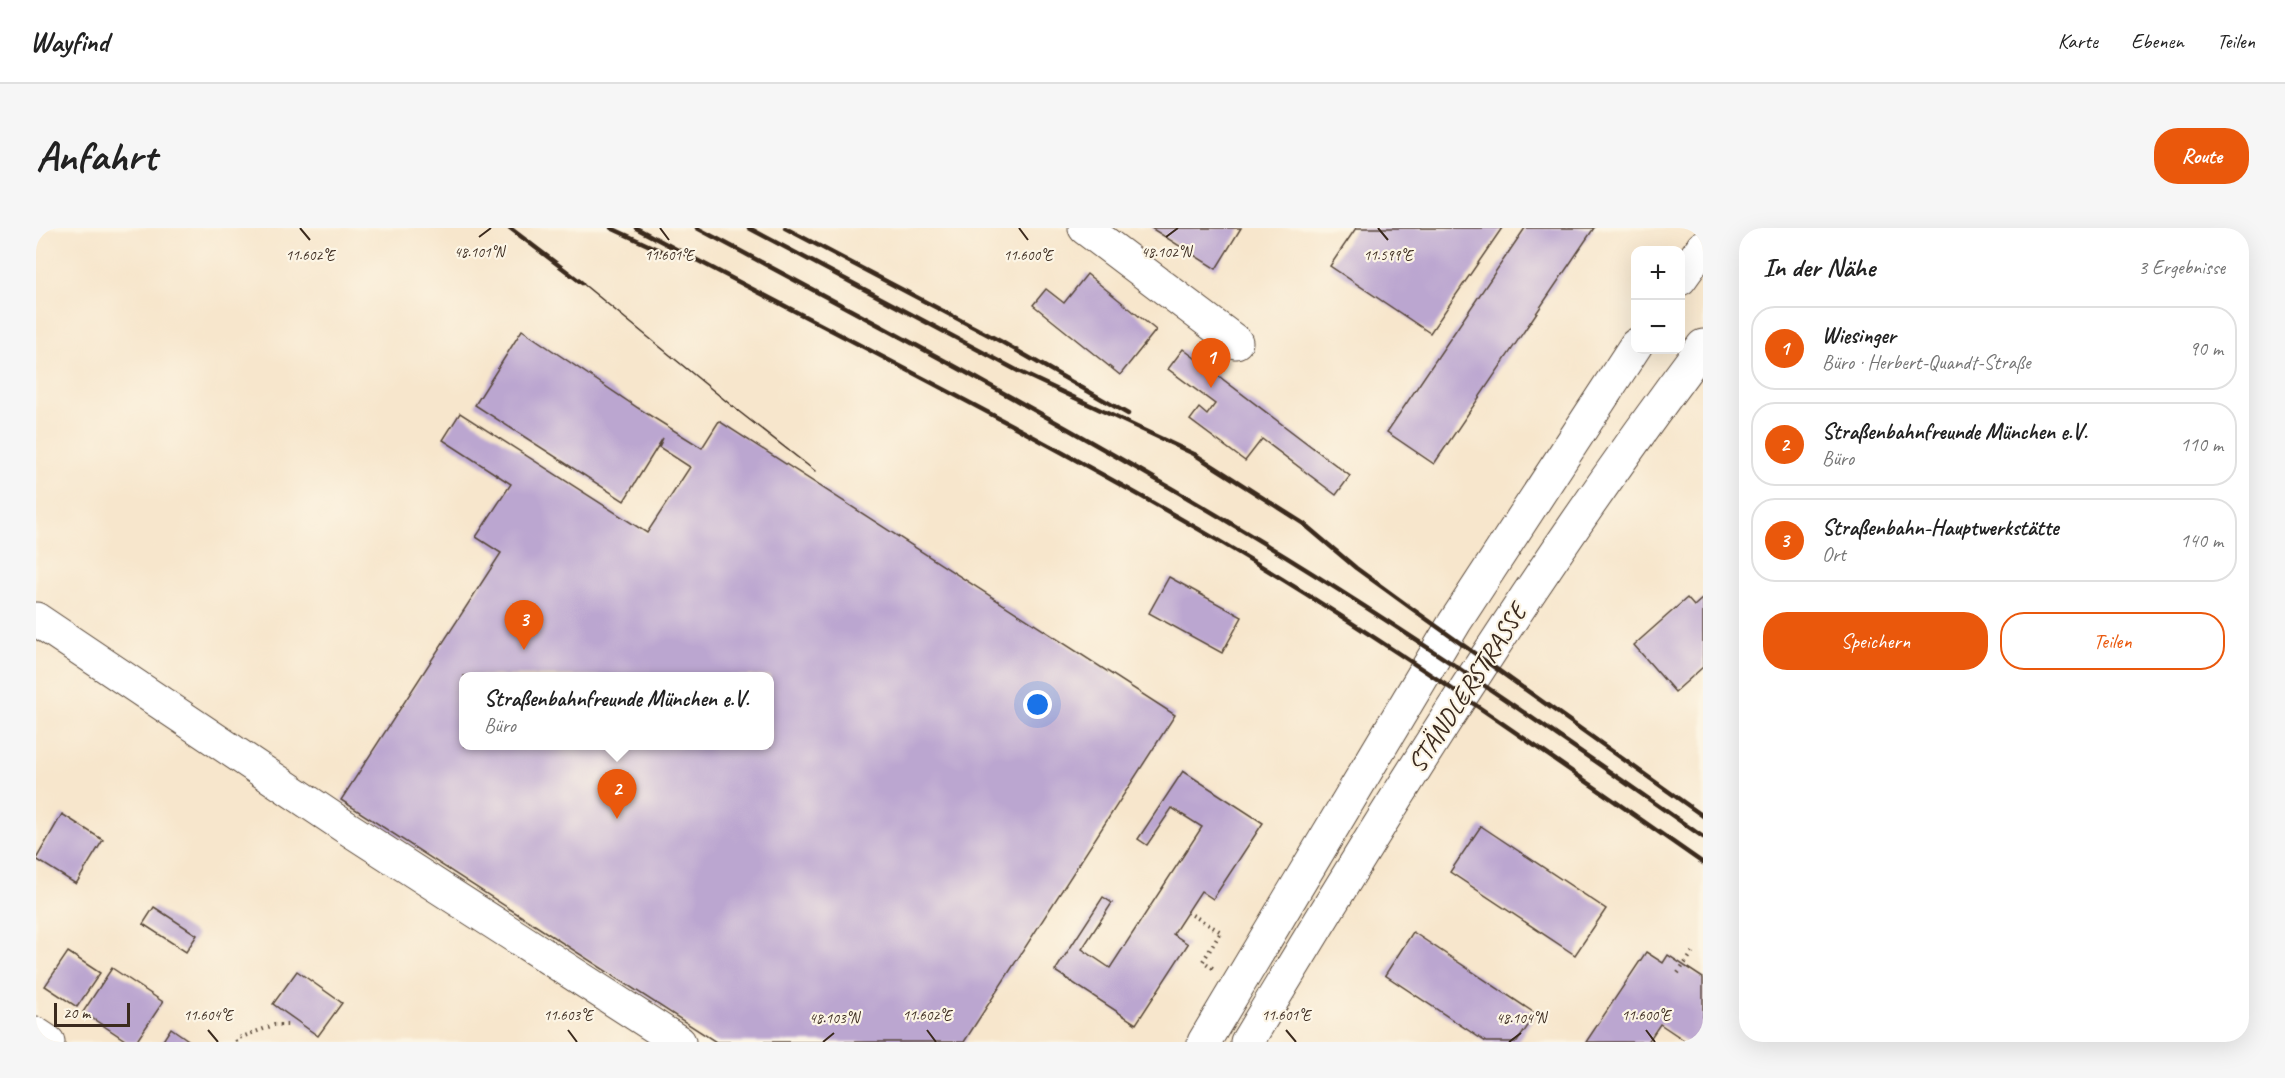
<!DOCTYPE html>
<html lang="de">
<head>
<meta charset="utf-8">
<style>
  :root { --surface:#fff; --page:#f6f6f6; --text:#222; --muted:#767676; --line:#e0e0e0; --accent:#ea580c }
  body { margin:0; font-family:Caveat,sans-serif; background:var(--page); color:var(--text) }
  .controls { position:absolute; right:18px; top:18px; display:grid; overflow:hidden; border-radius:12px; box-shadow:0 6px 24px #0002 }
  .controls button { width:54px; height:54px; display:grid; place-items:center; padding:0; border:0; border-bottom:2px solid var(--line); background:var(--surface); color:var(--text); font:30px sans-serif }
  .scale { position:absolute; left:18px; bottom:15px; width:76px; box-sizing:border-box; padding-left:6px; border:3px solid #3b2a1e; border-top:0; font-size:16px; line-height:21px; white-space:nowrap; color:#3b2a1e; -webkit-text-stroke:4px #fcf5e5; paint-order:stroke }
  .you { position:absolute; left:1002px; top:477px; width:21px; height:21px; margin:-15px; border:4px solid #fff; border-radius:50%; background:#1a73e8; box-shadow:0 0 0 9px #1a73e833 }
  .badge { display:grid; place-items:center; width:39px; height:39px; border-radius:50%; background:var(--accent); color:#fff; font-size:20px; font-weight:700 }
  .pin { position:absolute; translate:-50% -50px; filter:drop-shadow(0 2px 3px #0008) }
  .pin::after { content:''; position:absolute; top:32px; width:21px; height:18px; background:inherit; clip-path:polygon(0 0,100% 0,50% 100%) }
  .popup { position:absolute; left:423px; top:444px; width:315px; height:78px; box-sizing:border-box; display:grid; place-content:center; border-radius:12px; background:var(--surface); filter:drop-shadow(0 2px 4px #0005); font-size:20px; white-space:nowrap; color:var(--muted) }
  .popup b { font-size:22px; color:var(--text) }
  .popup::after { content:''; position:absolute; left:50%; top:100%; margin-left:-12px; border:12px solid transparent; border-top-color:var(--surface) }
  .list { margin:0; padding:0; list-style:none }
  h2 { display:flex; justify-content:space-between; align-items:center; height:78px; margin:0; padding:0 24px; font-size:26px }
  h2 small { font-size:20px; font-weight:400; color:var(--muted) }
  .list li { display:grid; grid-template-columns:39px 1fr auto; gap:18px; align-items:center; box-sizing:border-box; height:84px; margin:0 12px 12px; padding:0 12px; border:2px solid var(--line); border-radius:24px }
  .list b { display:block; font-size:22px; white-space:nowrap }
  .list p { margin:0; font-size:20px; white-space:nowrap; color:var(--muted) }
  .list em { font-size:20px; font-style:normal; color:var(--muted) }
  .actions { display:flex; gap:12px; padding:18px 24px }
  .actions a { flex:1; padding:14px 0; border:2px solid var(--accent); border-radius:24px; text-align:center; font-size:21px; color:var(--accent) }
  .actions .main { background:var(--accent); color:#fff }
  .map { position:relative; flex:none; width:1667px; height:814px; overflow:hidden; border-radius:24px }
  header { display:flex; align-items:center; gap:36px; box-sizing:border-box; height:84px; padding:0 30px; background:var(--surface); border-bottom:2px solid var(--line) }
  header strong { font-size:28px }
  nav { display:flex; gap:33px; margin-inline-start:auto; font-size:21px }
  .intro { display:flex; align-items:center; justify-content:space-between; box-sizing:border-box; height:144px; padding:0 36px }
  h1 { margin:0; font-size:42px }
  .button { padding:15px 27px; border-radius:24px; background:var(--accent); color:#fff; font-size:21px; font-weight:700 }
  main { display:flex; gap:36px; padding:0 36px }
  aside { flex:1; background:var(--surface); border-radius:24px; box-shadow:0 6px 24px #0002 }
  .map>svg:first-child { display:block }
</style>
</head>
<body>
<header>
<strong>Wayfind</strong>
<nav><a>Karte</a><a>Ebenen</a><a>Teilen</a></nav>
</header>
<div class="intro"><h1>Anfahrt</h1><a class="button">Route</a></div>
<main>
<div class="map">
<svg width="1667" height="814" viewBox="0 0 1667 814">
  <rect width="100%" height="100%" fill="#fcf5e5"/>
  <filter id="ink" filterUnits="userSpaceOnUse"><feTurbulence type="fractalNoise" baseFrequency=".0167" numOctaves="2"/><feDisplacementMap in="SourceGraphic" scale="12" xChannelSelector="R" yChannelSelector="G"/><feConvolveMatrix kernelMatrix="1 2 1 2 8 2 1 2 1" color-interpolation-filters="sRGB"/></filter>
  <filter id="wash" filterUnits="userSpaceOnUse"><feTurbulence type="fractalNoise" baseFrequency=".008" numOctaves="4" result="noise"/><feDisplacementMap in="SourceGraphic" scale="24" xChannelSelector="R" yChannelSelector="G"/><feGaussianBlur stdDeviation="1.35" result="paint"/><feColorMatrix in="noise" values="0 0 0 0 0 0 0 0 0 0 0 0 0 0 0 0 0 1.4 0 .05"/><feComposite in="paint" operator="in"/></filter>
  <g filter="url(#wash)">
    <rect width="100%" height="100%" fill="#f7e6cc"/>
    <g id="blocks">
      <g fill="#bba6d0" fill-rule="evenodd">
        <path d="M1115 0H1205L1180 41Z"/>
        <path d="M1320 0H1466L1394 105 1294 38Z"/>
        <path d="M1489 0H1558L1398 236 1351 204Z"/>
        <path d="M1051 46 1120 102 1084 147 997 77 1010 61 1028 75Z"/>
        <path d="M486 102 602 180 666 220 683 193 1139 487 928 814H680L305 572 465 325 440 309 475 256 407 212 424 185 611 305 654 239 623 219 627 210 588 273 439 177ZM428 448H734V518H428Z"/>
        <path d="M1147 121 1314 248 1300 267 1226 211 1209 233 1154 192 1163 180 1171 187 1179 176 1132 141Z"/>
        <path d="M1133 349 1206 389 1186 425 1113 385Z"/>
        <path d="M1651 370 1658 378 1667 370V439L1639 464 1598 417Z"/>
        <path d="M1147 543 1227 595 1177 671 1165 663 1137 706 1152 716 1100 796 1019 743 1067 669 1076 675 1046 721 1074 740 1166 599 1136 580 1111 617 1102 611Z"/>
        <path d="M26 586 67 612 40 656 0 631Z"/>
        <path d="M1445 598 1570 681 1539 727 1414 644Z"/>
        <path d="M118 679 161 707 150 724 107 696Z"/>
        <path d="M1377 704 1500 786 1481 814H1450L1349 747Z"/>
        <path d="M32 724 64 745 41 779 9 758Z"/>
        <path d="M1610 724 1627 735 1632 727 1667 750V814H1651L1624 796 1612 814H1550Z"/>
        <path d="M76 740 127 774 100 814H92L47 784Z"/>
        <path d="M261 743 306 775 282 808 237 776Z"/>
        <path d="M135 800 155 814H126Z"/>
      </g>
    </g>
  </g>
  <g filter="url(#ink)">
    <use href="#blocks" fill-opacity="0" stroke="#574638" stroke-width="1.5"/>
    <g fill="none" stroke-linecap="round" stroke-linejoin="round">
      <defs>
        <g id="minor">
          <path d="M1049 0 1200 114"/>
          <path d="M0 391 308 598 643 814"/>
          <path d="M0 806 12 814"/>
        </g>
        <g id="major">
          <path d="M1644 51 1667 19"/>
          <path d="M1168 814 1419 394 1600 117"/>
          <path d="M1211 814C1354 576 1501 340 1667 118"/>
        </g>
      </defs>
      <use href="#minor" stroke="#574638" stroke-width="35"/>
      <use href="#major" stroke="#574638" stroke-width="35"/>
      <g stroke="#574638" stroke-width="4" stroke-dasharray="1.5 4.5" stroke-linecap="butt">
        <path d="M1151 684 1185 704 1167 733 1178 741"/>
        <path d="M1642 745 1657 724"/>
        <path d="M200 814 203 810 238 797H254"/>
      </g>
      <use href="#minor" stroke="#fff" stroke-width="33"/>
      <use href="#major" stroke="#fff" stroke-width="33"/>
      <path stroke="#3b2a1e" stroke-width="1.5" d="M546 55 701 182 779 243"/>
      <g stroke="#3b2a1e" stroke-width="4.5">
        <path d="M474 0 546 55"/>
        <path d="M575 0 638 29"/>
        <path d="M600 0C802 107 1008 209 1205 326 1364 421 1515 529 1667 635"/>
        <path d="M661 0C847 99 1034 198 1214 307 1370 401 1519 505 1667 609"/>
        <path d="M713 0 984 144 1158 226 1268 296 1320 340 1375 380 1667 588"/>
        <path d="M749 0 964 113 1092 186"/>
      </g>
    </g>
  </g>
  <path fill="none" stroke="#3b2a1e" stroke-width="2" d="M264 0 274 12M624 0 633 12M983 0 992 12M1342 0 1352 12M443 9 455 0M1130 9 1142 0M172 802 182 814M532 802 541 814M891 802 900 814M1250 802 1260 814M1610 802 1619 814M787 814 798 805M1473 814 1485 805"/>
  <g text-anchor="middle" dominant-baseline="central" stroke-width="4.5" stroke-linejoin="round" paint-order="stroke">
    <g font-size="26" fill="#3b2a1e" stroke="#fcf5e5">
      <text transform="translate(1431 460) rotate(-57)">STÄNDLERSTRASSE</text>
    </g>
  </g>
  <g font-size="15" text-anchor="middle" fill="#3b2a1e" stroke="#fcf5e5" stroke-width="4.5" stroke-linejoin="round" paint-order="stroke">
    <text x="443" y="29">48.101°N</text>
    <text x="1130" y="29">48.102°N</text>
    <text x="274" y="32">11.602°E</text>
    <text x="633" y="32">11.601°E</text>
    <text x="992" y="32">11.600°E</text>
    <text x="1352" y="32">11.599°E</text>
    <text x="172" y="792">11.604°E</text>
    <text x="532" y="792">11.603°E</text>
    <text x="891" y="792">11.602°E</text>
    <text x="1250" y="792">11.601°E</text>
    <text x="1610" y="792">11.600°E</text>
    <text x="798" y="795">48.103°N</text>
    <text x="1485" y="795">48.104°N</text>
  </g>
</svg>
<div class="controls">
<button>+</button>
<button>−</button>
</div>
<div class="scale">20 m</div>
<div class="you"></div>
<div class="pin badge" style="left:1175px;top:160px">1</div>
<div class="pin badge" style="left:581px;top:591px">2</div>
<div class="popup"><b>Straßenbahnfreunde München e.V.</b>Büro</div>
<div class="pin badge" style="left:488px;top:422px">3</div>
</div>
<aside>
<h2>In der Nähe<small>3 Ergebnisse</small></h2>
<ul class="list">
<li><span class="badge">1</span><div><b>Wiesinger</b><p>Büro · Herbert-Quandt-Straße</p></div><em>90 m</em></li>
<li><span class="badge">2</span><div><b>Straßenbahnfreunde München e.V.</b><p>Büro</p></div><em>110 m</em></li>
<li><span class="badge">3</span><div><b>Straßenbahn-Hauptwerkstätte</b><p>Ort</p></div><em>140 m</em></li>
</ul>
<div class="actions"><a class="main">Speichern</a><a>Teilen</a></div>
</aside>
</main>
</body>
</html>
